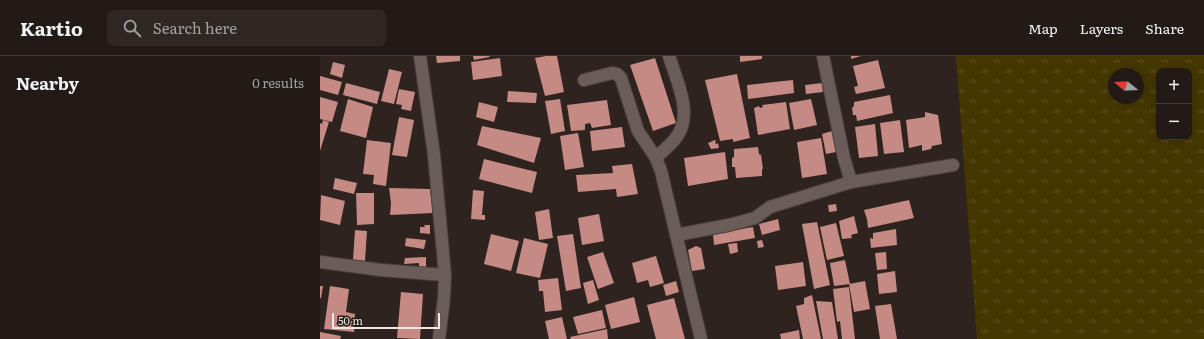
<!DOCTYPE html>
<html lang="en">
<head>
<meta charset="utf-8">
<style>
  :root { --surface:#221a16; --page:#2e2723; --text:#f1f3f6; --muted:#a2a1a1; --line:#3f3835 }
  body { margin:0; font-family:Literata,serif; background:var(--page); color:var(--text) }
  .controls { position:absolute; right:12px; top:12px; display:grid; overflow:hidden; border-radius:8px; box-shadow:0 2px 10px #0003 }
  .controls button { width:36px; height:36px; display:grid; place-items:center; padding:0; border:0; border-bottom:1px solid var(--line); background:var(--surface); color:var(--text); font:20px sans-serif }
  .compass { position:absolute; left:788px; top:12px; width:36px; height:36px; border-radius:50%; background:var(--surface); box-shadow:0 2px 10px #0003; rotate:288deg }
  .scale { position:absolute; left:12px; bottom:10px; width:108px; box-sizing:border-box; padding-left:4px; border:2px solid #eee7e3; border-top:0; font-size:11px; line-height:14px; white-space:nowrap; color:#eee7e3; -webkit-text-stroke:3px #241a14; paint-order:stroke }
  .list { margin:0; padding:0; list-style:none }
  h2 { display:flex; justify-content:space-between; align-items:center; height:52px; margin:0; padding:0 16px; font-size:17px }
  h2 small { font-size:13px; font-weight:400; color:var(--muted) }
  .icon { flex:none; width:22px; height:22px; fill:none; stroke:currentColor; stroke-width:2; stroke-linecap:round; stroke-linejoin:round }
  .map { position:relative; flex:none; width:884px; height:283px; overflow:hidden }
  header { display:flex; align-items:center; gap:24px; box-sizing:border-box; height:56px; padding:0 20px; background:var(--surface); border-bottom:1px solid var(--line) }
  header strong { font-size:19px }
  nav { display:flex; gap:22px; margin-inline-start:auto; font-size:14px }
  .search { width:280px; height:36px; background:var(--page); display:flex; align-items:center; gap:10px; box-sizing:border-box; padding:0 14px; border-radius:8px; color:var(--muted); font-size:15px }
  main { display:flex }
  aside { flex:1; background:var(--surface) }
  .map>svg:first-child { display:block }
</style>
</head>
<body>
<header>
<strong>Kartio</strong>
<div class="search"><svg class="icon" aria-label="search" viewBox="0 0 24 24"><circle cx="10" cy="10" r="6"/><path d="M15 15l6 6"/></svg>Search here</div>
<nav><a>Map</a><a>Layers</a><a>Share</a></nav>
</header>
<main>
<aside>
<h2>Nearby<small>0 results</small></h2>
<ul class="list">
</ul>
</aside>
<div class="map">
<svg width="884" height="283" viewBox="0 0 884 283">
  <defs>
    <pattern id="grass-tufts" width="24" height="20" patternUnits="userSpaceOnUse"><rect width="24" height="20" fill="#453700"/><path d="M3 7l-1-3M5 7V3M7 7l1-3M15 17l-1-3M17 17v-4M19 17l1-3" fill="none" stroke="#605425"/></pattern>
  </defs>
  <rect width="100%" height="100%" fill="#2e231e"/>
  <path fill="url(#grass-tufts)" fill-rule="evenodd" d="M636 0H884V283H657ZM839 15H869V81H839ZM794 18H818V42H794Z"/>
  <g fill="#c58a83">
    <path d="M116 0H140V5L117 7Z"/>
    <path d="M153 0H169L170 1 154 4Z"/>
    <path d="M226 0H237L244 36 225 40 215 2Z"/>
    <path d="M420 0H442V3L420 6Z"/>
    <path d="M531 0H541L531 3Z"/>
    <path d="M180 2 182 20 153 24 151 6Z"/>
    <path d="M335 2 356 67 333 75 310 9Z"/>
    <path d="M558 4 565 32 536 38 534 31 538 30 533 10Z"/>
    <path d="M13 6 25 9 22 22 10 18Z"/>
    <path d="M69 13 82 16 74 48 61 45Z"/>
    <path d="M417 18 430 82 413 86V83L400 85 385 24Z"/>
    <path d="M0 20 22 26 18 39 0 34Z"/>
    <path d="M473 24 474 37 428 43 427 29Z"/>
    <path d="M26 27 60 36 57 48 23 39Z"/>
    <path d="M502 27 503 36 486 38 485 29Z"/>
    <path d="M79 33 95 36 91 55 81 53 82 49 76 48Z"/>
    <path d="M188 35 217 37 216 47 187 46Z"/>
    <path d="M570 39 573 57 537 65 536 59H533L532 52 534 50V46Z"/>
    <path d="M0 41 18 46 12 66 0 63Z"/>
    <path d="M28 43 53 51 46 82 20 75Z"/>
    <path d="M240 43 245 75 231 78 225 45Z"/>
    <path d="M491 43 497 69 474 74 469 47Z"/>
    <path d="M287 44 291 69 272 72 270 67 265 68V74L251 75 247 49Z"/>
    <path d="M159 46 178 51 174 66 156 61Z"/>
    <path d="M466 46 470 73 438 79 434 52 439 50 440 52 443 51 442 49Z"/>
    <path d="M605 56 618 59 622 88 612 90 611 93 602 95V89L589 92 586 64 605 61Z"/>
    <path d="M79 61 94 64 87 101 72 99Z"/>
    <path d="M3 64 9 66 0 95V67L2 68Z"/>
    <path d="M580 64 584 96 564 98 560 67Z"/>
    <path d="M555 68 558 100 539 102 535 71Z"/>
    <path d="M162 70 221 82 214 107 157 89Z"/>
    <path d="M302 71 305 91 272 95 270 75Z"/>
    <path d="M512 75 516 96 506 98 502 78Z"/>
    <path d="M258 77 264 111 245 114 240 80Z"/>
    <path d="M501 82 507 118 482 122 477 86Z"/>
    <path d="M47 84 71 87 66 130 53 128 54 119 43 118Z"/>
    <path d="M395 84 396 85 395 87 397 88 398 87 399 92 391 93 388 87Z"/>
    <path d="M438 91 439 98 441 99 443 113H442V120L416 122 415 111H412V102L414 101V93Z"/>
    <path d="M405 96 408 123 368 130 364 102Z"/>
    <path d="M164 103 217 116 212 137 159 123Z"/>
    <path d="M312 108 318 138 297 141 296 133 258 136 256 119 293 117 292 110Z"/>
    <path d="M15 122 37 127 34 138 13 133Z"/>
    <path d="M69 132 110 133 113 157 70 159 71 147Z"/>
    <path d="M153 134 164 135 162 159H165V164L151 163Z"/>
    <path d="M36 137H54V168L37 169Z"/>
    <path d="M1 139 25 145 20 169 0 164Z"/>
    <path d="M589 144 594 162 548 172 547 163 544 154Z"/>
    <path d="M516 148 517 155 509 156 508 149Z"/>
    <path d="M229 153 233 182 219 184 215 156Z"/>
    <path d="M279 158 284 185 262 189 258 162Z"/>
    <path d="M534 160 538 177 531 179 532 182 522 183 519 165Z"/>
    <path d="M458 163 460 174 442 179 439 168Z"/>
    <path d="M497 166 510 229 494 233 482 168Z"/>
    <path d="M516 167 524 200 507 204 500 171Z"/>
    <path d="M104 169H110V178L100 177V171H105Z"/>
    <path d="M433 171 435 182 394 189 393 178Z"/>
    <path d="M576 173 577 189 551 192 550 182 553 183V177Z"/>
    <path d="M35 174 47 175 45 205 33 204Z"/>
    <path d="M171 178 199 185 191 215 164 208Z"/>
    <path d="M253 178 261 232 246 235 237 180Z"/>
    <path d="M86 182 106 184 104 193 85 190Z"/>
    <path d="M204 182 228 188 220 222 196 217Z"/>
    <path d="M442 184 444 191 438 192 437 185Z"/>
    <path d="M417 187 418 196 410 198 408 188Z"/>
    <path d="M376 190 381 192 385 213 372 215 368 194Z"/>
    <path d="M283 196 294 227 278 233 267 201Z"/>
    <path d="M566 196 567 213 557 214 555 197Z"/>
    <path d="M336 200 344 227 330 231 328 224 317 227 312 207Z"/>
    <path d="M106 201V212H99V207L84 208 85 202Z"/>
    <path d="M525 204 530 228 514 230 510 207Z"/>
    <path d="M483 206 486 230 458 234 455 210Z"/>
    <path d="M575 215 577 236 559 238 557 218Z"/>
    <path d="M238 222 242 254 225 256 223 235H219L218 224Z"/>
    <path d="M273 224 279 244 268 248 263 227Z"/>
    <path d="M356 225 359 236 346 240 343 229Z"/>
    <path d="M545 225 550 253 534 256 529 228Z"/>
    <path d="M0 230H3L1 242H0Z"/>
    <path d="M10 230 29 233 26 256 35 258 34 276 4 273Z"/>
    <path d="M529 231 535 283H522L520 265 517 266 513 233Z"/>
    <path d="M81 236 103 238 100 283 77 282Z"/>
    <path d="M492 239 501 283H483L476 250 484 248V242Z"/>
    <path d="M314 241 320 266 291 273 285 249Z"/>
    <path d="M354 242 365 283H336L327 249Z"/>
    <path d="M496 245 512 246 518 283H503Z"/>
    <path d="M571 248 577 283H560L555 250Z"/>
    <path d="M282 254 286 272 258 278 253 261Z"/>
    <path d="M242 261 247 283H229L225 265Z"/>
    <path d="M287 273 288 283H251L250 281Z"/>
    <path d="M479 274 480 283H461L460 278Z"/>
    <path d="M0 276 21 280 20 283H0Z"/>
  </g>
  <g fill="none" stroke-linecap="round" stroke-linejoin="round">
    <defs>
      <g id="minor">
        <path d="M100 0 114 99 125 219 124 242 119 283"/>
        <path d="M349 0C356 23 372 55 359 77 354 87 343 94 336 102L341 115 381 283"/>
        <path d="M264 24 292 17 297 18 301 22 318 75 336 102"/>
        <path d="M531 126 633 109"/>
        <path d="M356 179 409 169 435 162 450 151 531 126 524 102 503 0"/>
        <path d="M0 206 61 214 125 219"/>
      </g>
    </defs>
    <use href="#minor" stroke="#4a413d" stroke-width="14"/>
    <use href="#minor" stroke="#6a5d57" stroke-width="12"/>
  </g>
</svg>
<div class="controls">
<button>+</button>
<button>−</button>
</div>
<svg class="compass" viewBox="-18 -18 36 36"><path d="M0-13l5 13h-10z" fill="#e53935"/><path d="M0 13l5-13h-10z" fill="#a2a1a1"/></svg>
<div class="scale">50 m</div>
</div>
</main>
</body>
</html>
